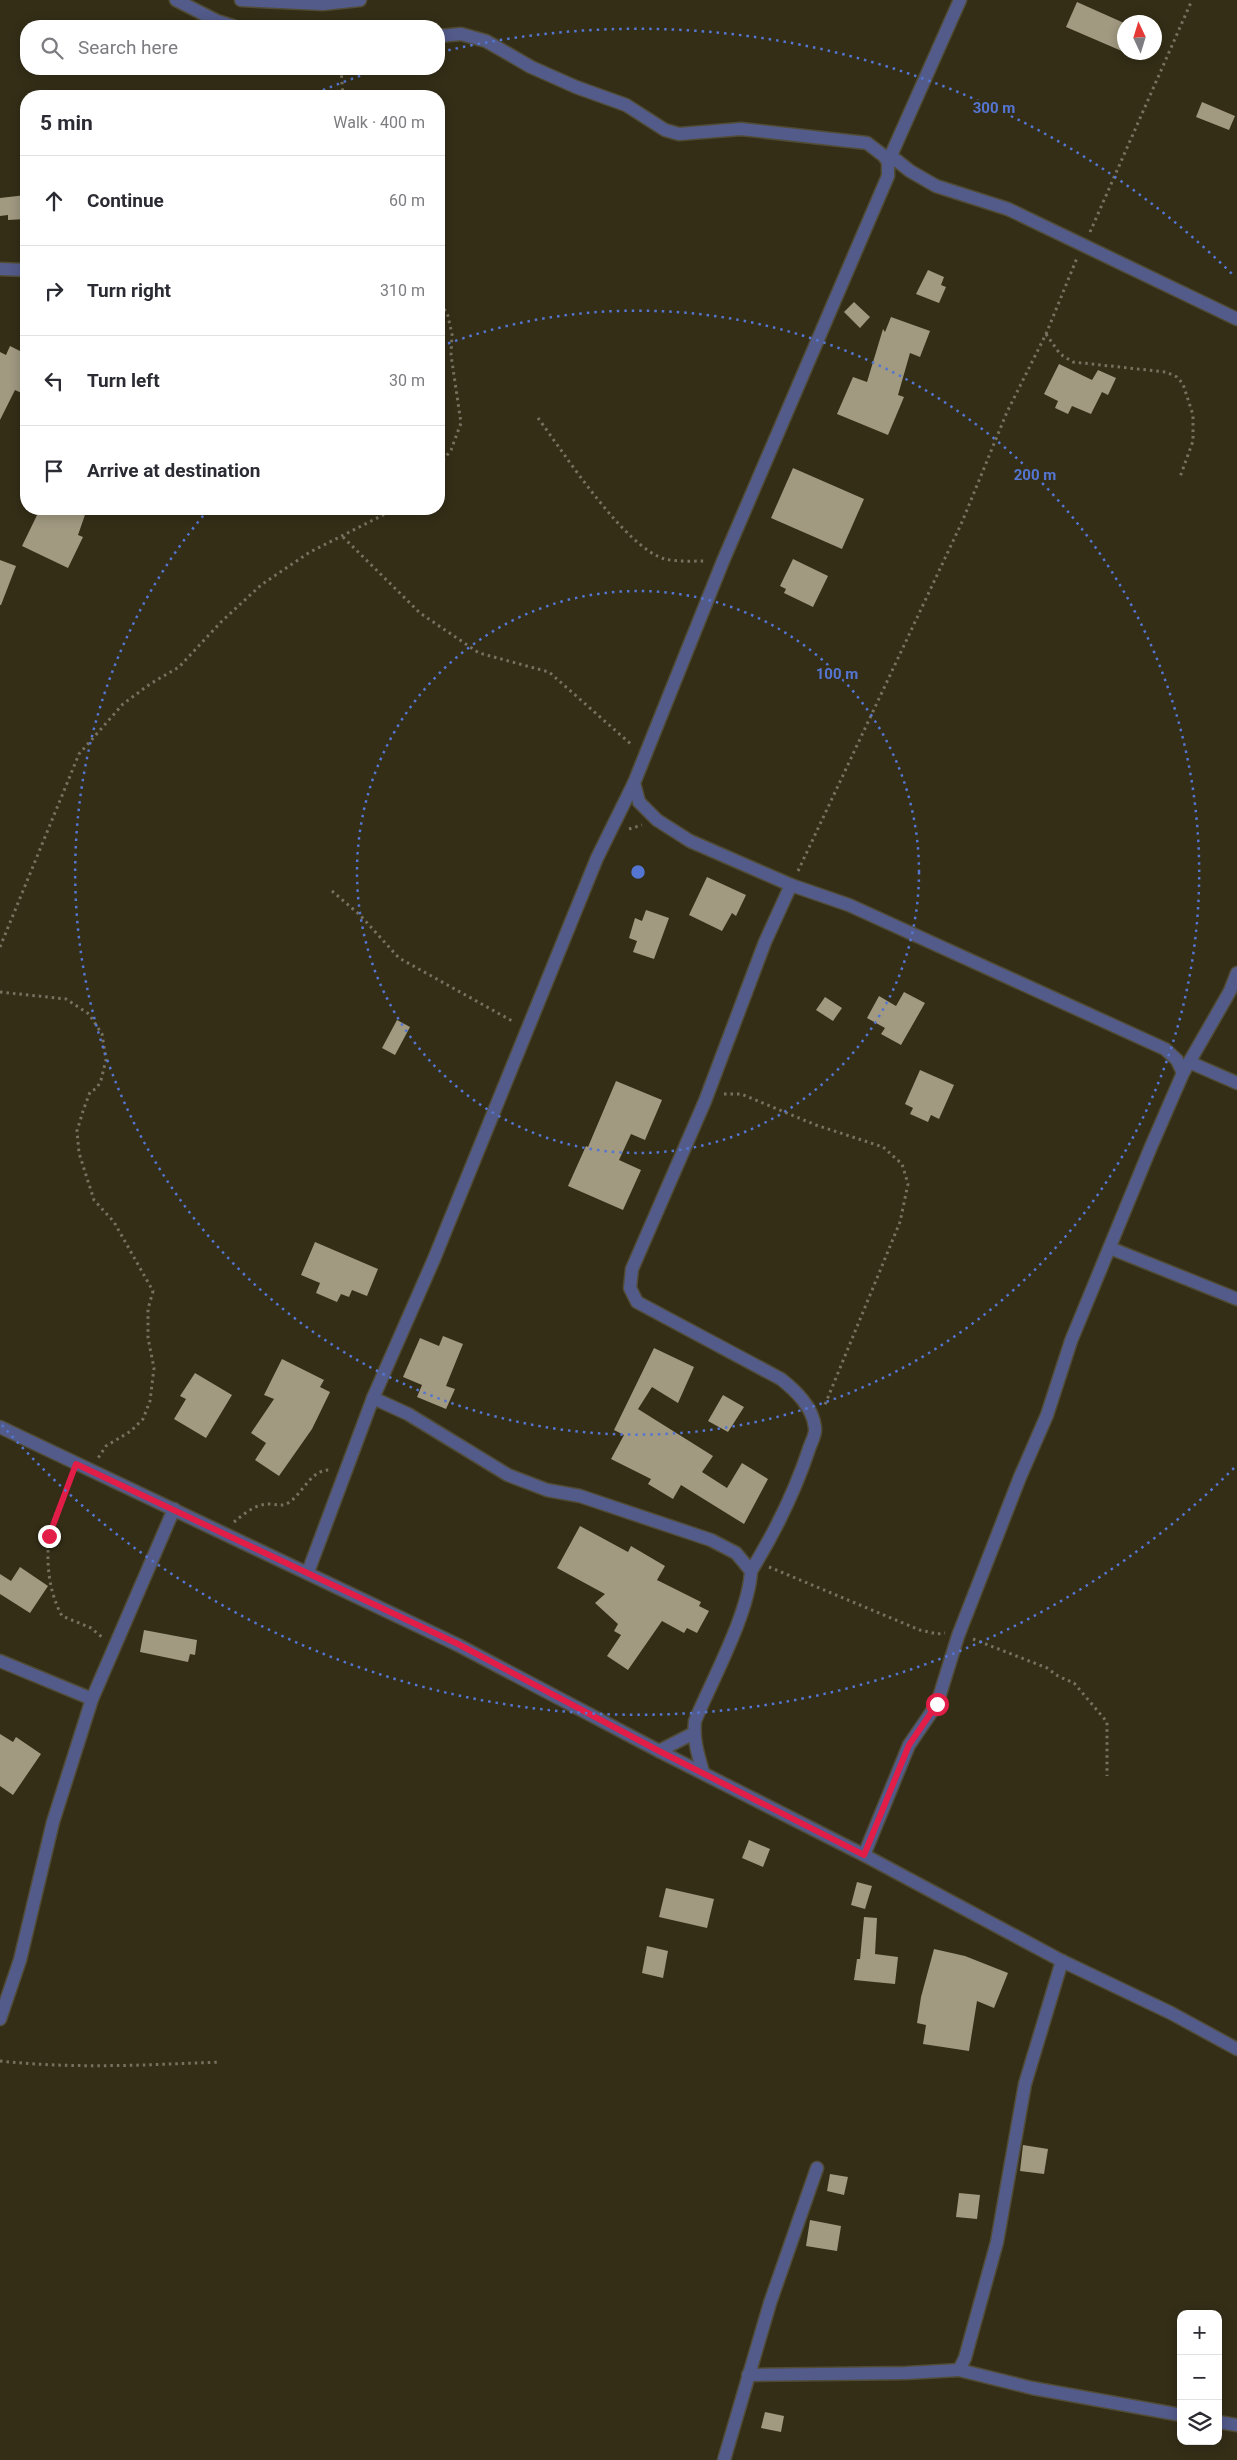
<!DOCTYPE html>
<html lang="en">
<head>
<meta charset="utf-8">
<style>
  :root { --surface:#fff; --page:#f7f7f7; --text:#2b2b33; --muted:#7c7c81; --line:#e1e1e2 }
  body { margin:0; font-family:Roboto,sans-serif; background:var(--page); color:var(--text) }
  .controls { position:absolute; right:15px; bottom:15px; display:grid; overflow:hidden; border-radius:10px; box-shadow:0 2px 12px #0003 }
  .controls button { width:45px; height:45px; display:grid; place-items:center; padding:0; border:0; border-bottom:1px solid var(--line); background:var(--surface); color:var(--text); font:25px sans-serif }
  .compass { position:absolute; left:1117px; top:15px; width:45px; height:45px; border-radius:50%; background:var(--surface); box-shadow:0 2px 12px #0003; rotate:356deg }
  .stop { position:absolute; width:15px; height:15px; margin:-11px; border:4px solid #e11d48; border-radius:50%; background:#fff }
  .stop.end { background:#e11d48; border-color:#fff; box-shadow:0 1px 5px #0008 }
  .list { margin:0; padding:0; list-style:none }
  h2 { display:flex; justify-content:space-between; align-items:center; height:65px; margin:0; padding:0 20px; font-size:21px }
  h2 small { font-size:16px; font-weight:400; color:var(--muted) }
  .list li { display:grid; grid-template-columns:32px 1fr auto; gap:15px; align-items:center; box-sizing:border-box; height:90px; padding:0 20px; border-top:1px solid var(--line) }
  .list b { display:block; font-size:19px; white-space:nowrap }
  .list em { font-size:16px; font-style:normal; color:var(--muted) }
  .icon { flex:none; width:28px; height:28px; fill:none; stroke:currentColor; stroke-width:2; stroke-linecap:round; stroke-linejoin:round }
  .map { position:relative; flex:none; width:1237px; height:2460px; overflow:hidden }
  .search { position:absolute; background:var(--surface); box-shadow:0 2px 12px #0003; left:20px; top:20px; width:425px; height:55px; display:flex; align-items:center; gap:12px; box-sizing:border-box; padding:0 18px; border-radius:20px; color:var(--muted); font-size:19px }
  .panel { position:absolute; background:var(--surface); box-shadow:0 2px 12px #0003; left:20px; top:90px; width:425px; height:425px; border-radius:20px }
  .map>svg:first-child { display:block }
</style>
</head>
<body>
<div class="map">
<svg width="1237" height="2460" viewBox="0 0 1237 2460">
  <rect width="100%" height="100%" fill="#342e17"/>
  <g fill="#a19980">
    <path d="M1077 2 1124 23V52L1066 27Z"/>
    <path d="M1202 102 1235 116 1229 130 1196 117Z"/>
    <path d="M26 195V219L8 220V215L0 216V198Z"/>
    <path d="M928 270 944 277 941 285 946 287 939 303 916 294Z"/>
    <path d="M854 302 870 317 860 328 844 312Z"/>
    <path d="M891 317 930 331 920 357 910 353 898 395 904 397 888 435 837 414 853 377 867 382 883 329 885 332Z"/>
    <path d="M10 346 26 354V395L15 390 0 420V352L6 355Z"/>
    <path d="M1059 364 1092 380 1098 370 1116 378 1108 395 1102 392 1091 414 1072 406 1068 414 1055 408 1058 401 1044 394Z"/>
    <path d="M793 468 864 499 842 549 771 518Z"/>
    <path d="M40 509H87L78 535 83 537 68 568 22 546Z"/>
    <path d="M793 559 828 576 813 607 784 593 786 589 780 586Z"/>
    <path d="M0 560 16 566 1 605H0Z"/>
    <path d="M707 877 746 895 736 916 732 913 722 931 689 915Z"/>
    <path d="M646 910 669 918 654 959 633 952 637 941 629 938 635 918 642 921Z"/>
    <path d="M904 992 925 1003 901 1045 881 1034 885 1028 867 1018 879 996 896 1006Z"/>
    <path d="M825 997 842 1008 833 1021 816 1010Z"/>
    <path d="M397 1020 410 1027 395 1055 382 1048Z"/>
    <path d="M920 1070 954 1085 939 1119 931 1115 928 1122 910 1114 913 1108 905 1104Z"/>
    <path d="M616 1081 662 1100 645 1140 631 1134 619 1160 641 1170 623 1210 568 1186 586 1146 588 1147Z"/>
    <path d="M315 1242 378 1269 367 1296 352 1290 349 1297 341 1294 337 1302 316 1293 320 1283 301 1275Z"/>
    <path d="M443 1336 463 1344 446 1386 455 1389 446 1409 417 1397 422 1385 403 1377 420 1338 439 1346Z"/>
    <path d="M654 1348 694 1367 678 1403 652 1387 638 1409 713 1456 702 1472 727 1488 742 1463 768 1479 744 1524 681 1485 673 1499 648 1484 651 1479 611 1459 624 1435 614 1430Z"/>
    <path d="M282 1359 324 1380 320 1387 330 1392 312 1429 279 1476 255 1460 266 1443 251 1433 274 1399 264 1395Z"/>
    <path d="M195 1373 232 1395 206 1438 174 1419 186 1399 180 1396Z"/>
    <path d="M723 1395 744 1407 728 1432 708 1421Z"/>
    <path d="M580 1526 628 1552 631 1546 665 1566 657 1580 701 1602 699 1606 709 1611 697 1633 687 1628 684 1633 662 1621 628 1670 607 1656 621 1635 614 1631 618 1624 595 1603 605 1594 557 1568Z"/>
    <path d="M20 1567 48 1586 30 1613 0 1594V1574L11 1581Z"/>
    <path d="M144 1630 197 1640 195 1655 190 1654 188 1662 140 1652Z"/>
    <path d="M0 1734 13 1742 16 1737 41 1754 13 1795 0 1786Z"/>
    <path d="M749 1840 770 1849 763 1867 742 1858Z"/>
    <path d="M857 1882 872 1886 865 1909 851 1905Z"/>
    <path d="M666 1888 714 1899 707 1928 659 1917Z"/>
    <path d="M864 1917 877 1918 875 1954 898 1957 895 1984 854 1980 857 1959H860Z"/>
    <path d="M647 1946 668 1951 663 1978 642 1973Z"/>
    <path d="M934 1949 965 1956 1008 1973 994 2008 977 2001 969 2051 923 2044 926 2025 917 2023 921 1997Z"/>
    <path d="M1023 2145 1048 2149 1044 2174 1020 2171Z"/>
    <path d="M830 2174 848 2177 844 2195 827 2191Z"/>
    <path d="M959 2193 980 2195 977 2219 956 2217Z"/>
    <path d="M810 2220 841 2226 837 2251 806 2246Z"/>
    <path d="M765 2412 784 2416 781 2432 761 2428Z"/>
  </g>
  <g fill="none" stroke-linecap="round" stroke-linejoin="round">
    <defs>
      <g id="minor">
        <path d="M176 0 217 21 233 26"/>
        <path d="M241 0 323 4 360 0"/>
        <path d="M439 36 461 34 486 41 531 67 576 87 626 105 665 130 679 134 741 129 867 143 884 156 888 162V176L723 561 634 783 639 802 657 820 690 841 791 885 849 905 1165 1049 1177 1060 1183 1073"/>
        <path d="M891 156 910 171 936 186 1008 209 1237 319"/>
        <path d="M888 162 960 0"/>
        <path d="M0 269 26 270"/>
        <path d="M1189 1062 1237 1083"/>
        <path d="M1110 1248 1237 1299"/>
        <path d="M373 1398 408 1414 508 1475 547 1490 580 1496 711 1540 736 1553 751 1571C749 1613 712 1680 695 1721 693 1739 698 1755 703 1772"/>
        <path d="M0 1427 458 1645 659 1751 864 1855 1062 1961 1171 2013 1237 2049"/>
        <path d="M751 1571C775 1532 796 1489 810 1446 812 1441 816 1433 815 1428 813 1407 796 1391 781 1379L637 1302 630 1288 632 1269 705 1101 765 942 791 885"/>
        <path d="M308 1572 373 1398 434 1259 597 858 634 783"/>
        <path d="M0 1661 92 1699"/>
        <path d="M659 1751 694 1733"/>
        <path d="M864 1855 909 1745 937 1704 958 1636 1020 1477 1047 1415 1071 1341 1150 1149 1183 1073 1230 991 1237 973"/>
        <path d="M0 2019 20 1960 53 1822 92 1699 174 1509"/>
        <path d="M959 2370 1032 2388 1181 2415"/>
        <path d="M748 2375 906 2373 959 2370 965 2358 997 2242 1025 2084 1062 1961"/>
        <path d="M1218 2422 1237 2425"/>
        <path d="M724 2460 770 2303 817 2168"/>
      </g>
    </defs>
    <use href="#minor" stroke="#514c36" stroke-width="15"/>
    <g stroke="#77725f" stroke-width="3" stroke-dasharray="2.5 4" stroke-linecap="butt">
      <path d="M341 69 343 96"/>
      <path d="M1090 232 1192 0"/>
      <path d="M439 305 447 312 452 334 451 355 461 423 451 450 439 466"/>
      <path d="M1046 334 1060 354 1073 362 1166 372 1177 377 1183 384 1193 415V441L1180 477"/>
      <path d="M538 418C564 453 625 548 665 559 678 562 694 561 707 561"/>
      <path d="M343 537 420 613 479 653 549 672 633 746"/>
      <path d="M629 829 642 825"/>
      <path d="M798 871 962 522 1007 412 1046 334 1077 258"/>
      <path d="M332 891 360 915 399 958 514 1022"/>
      <path d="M0 947 79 754 123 704 150 684 179 667 221 622 261 585 310 552 395 509"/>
      <path d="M0 992 66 999 89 1014 102 1034 106 1060 101 1080 97 1088 90 1092 83 1111 77 1131 79 1153 94 1200 114 1222 153 1291 148 1309V1338L154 1368 150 1401 143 1419 131 1431 106 1446 98 1458"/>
      <path d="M724 1094H741L816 1125 883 1147 902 1164 908 1184 900 1222 824 1407"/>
      <path d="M71 1476C65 1494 51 1520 49 1538 46 1564 49 1592 62 1616L91 1628 103 1638"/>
      <path d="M234 1522C244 1514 255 1504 269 1504 276 1504 282 1507 288 1503 304 1493 310 1469 331 1470"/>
      <path d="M769 1567 920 1630 937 1634 945 1633"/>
      <path d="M973 1639 1047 1668 1058 1676 1074 1683 1107 1722V1776"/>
      <path d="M0 2061C74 2069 146 2065 220 2062"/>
    </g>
    <use href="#minor" stroke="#535b8b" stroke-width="12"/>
  </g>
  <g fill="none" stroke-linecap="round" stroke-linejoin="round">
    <path stroke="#e11d48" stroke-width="6" d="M49 1536 76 1464 458 1644 659 1751 864 1855 909 1745 937 1704"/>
  </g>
  <g fill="none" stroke="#5476d2" stroke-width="2.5" stroke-dasharray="2.5 5">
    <circle cx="638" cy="872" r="281"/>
    <path d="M441 346A562 562 0 1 1 207 511"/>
    <path d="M1234 1468A843 843 0 0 1 2 1425M309 96A843 843 0 0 1 377 70M441 52A843 843 0 0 1 1234 276"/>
  </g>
  <circle cx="638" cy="872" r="8" fill="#5476d2" stroke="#342e17" stroke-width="2.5"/>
  <g font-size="15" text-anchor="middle" font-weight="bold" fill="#5476d2" stroke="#342e17" stroke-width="5" stroke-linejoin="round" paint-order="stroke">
    <text x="994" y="113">300 m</text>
    <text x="1035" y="480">200 m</text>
    <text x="837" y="679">100 m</text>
  </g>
</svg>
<div class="controls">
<button>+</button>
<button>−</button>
<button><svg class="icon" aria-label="layers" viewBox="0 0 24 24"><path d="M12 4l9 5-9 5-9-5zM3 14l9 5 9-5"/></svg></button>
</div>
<svg class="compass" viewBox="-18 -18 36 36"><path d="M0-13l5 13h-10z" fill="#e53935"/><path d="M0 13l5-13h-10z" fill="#7c7c81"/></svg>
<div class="stop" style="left:937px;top:1704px"></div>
<div class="stop end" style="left:49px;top:1536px"></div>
<div class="search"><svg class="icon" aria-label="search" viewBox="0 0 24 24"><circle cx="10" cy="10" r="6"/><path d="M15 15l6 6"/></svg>Search here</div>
<section class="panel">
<h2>5 min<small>Walk · 400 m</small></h2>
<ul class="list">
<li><svg class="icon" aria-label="ahead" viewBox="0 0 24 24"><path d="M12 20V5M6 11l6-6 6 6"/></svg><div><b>Continue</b></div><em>60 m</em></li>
<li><svg class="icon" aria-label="right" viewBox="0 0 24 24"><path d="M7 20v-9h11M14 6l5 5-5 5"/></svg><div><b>Turn right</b></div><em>310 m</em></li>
<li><svg class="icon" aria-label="left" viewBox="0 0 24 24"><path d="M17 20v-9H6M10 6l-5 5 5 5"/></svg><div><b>Turn left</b></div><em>30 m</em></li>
<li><svg class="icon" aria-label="arrive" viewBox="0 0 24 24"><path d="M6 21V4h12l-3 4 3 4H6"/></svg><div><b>Arrive at destination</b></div></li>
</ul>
</section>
</div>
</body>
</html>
